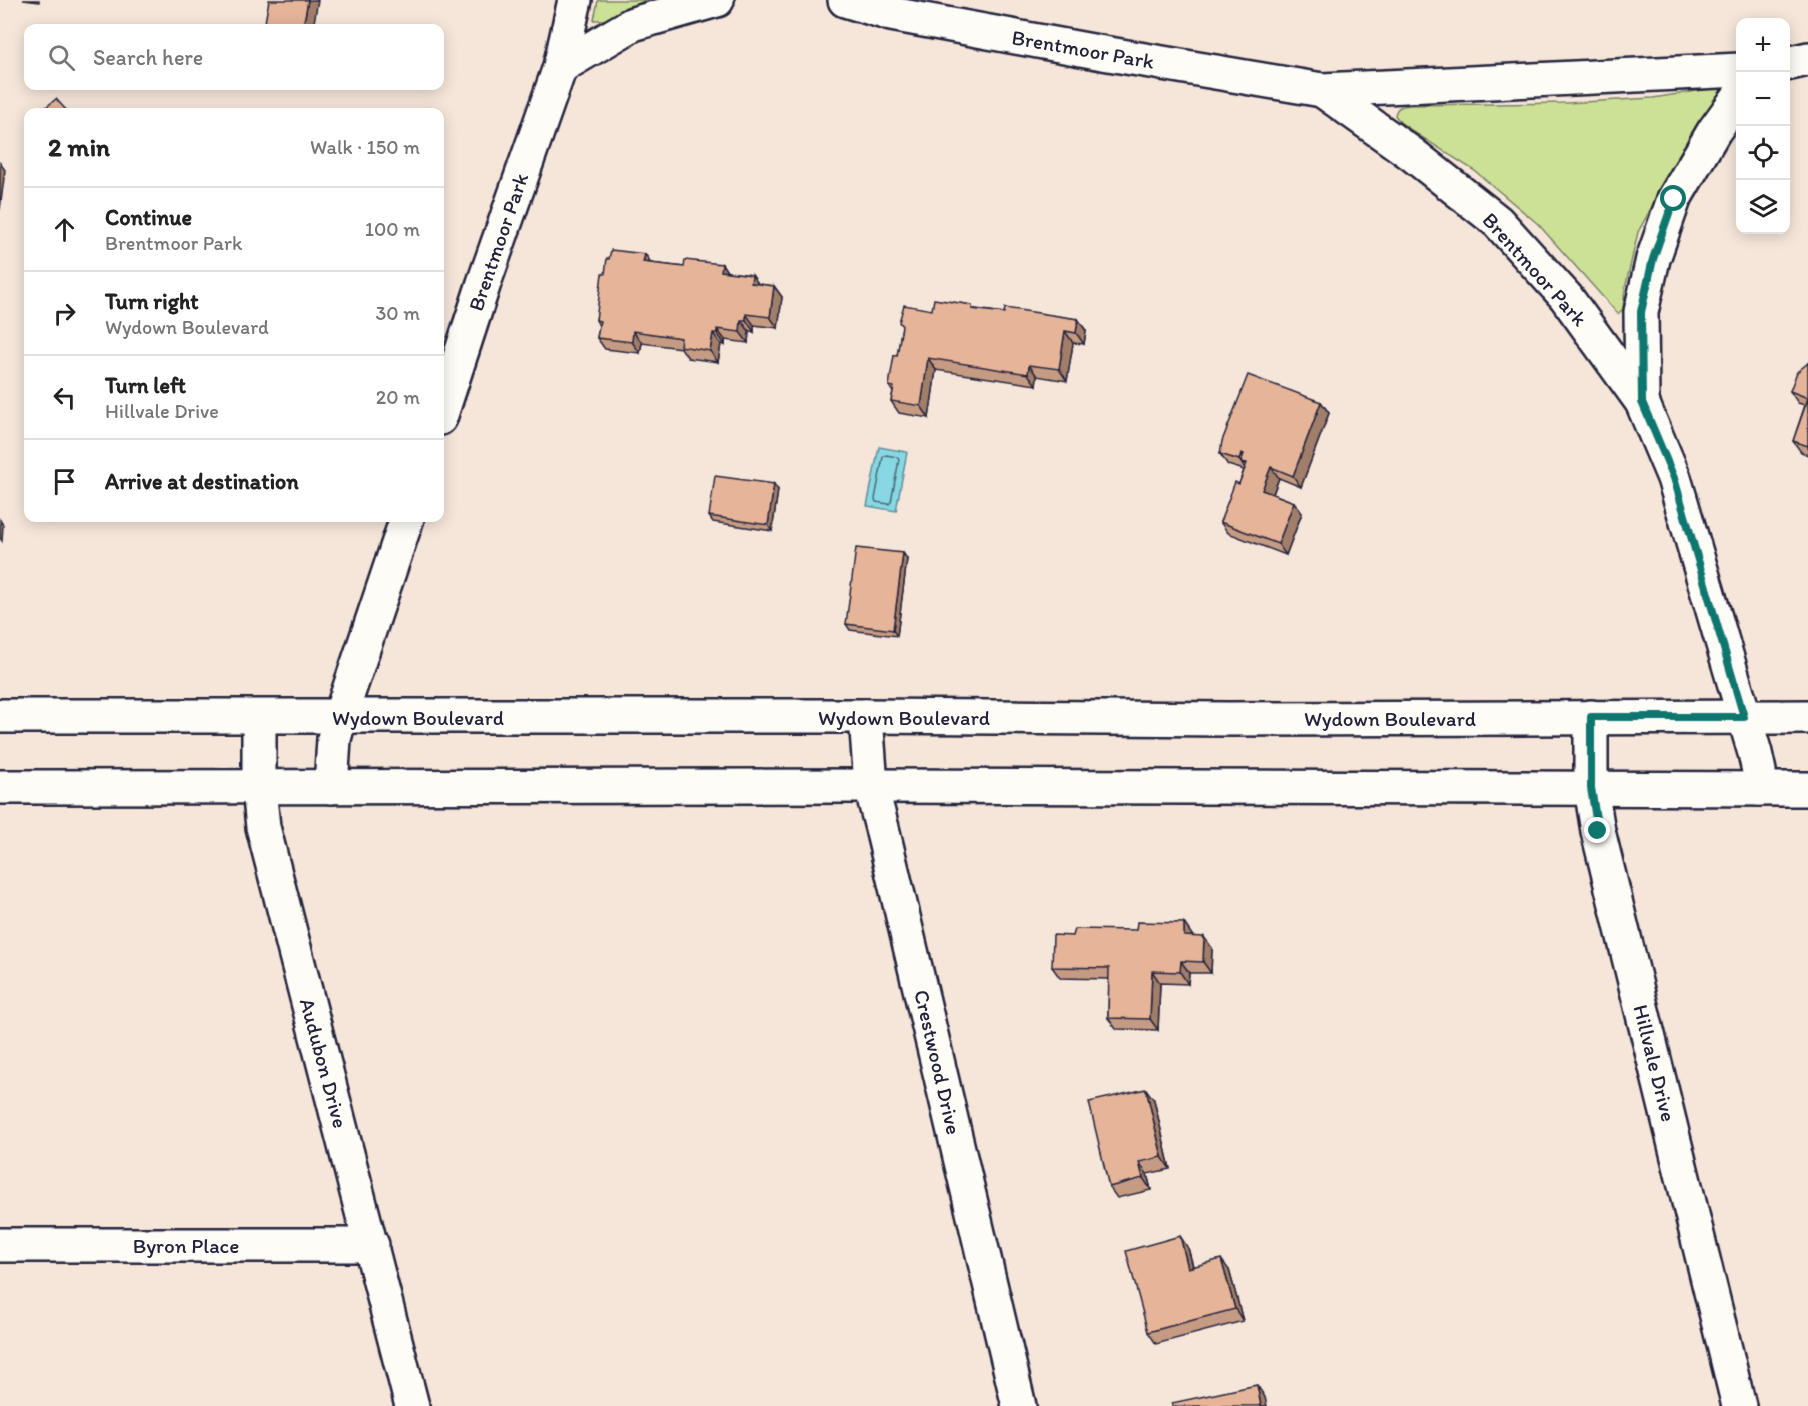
<!DOCTYPE html>
<html lang="en">
<head>
<meta charset="utf-8">
<style>
  :root { --surface:#fff; --page:#f6f6f6; --text:#222; --muted:#767676; --line:#e0e0e0 }
  body { margin:0; font-family:Itim,sans-serif; background:var(--page); color:var(--text) }
  .controls { position:absolute; right:18px; top:18px; display:grid; overflow:hidden; border-radius:12px; box-shadow:0 3px 15px #0003 }
  .controls button { width:54px; height:54px; display:grid; place-items:center; padding:0; border:0; border-bottom:2px solid var(--line); background:var(--surface); color:var(--text); font:30px sans-serif }
  .stop { position:absolute; width:18px; height:18px; margin:-14px; border:4px solid #0f766e; border-radius:50%; background:#fff }
  .stop.end { background:#0f766e; border-color:#fff; box-shadow:0 2px 6px #0008 }
  .list { margin:0; padding:0; list-style:none }
  h2 { display:flex; justify-content:space-between; align-items:center; height:78px; margin:0; padding:0 24px; font-size:26px }
  h2 small { font-size:20px; font-weight:400; color:var(--muted) }
  .list li { display:grid; grid-template-columns:39px 1fr auto; gap:18px; align-items:center; box-sizing:border-box; height:84px; padding:0 24px; border-top:2px solid var(--line) }
  .list b { display:block; font-size:22px; white-space:nowrap }
  .list p { margin:0; font-size:20px; white-space:nowrap; color:var(--muted) }
  .list em { font-size:20px; font-style:normal; color:var(--muted) }
  .icon { flex:none; width:33px; height:33px; fill:none; stroke:currentColor; stroke-width:2; stroke-linecap:round; stroke-linejoin:round }
  .map { position:relative; flex:none; width:1808px; height:1406px; overflow:hidden }
  .search { position:absolute; background:var(--surface); box-shadow:0 3px 15px #0003; left:24px; top:24px; width:420px; height:66px; display:flex; align-items:center; gap:15px; box-sizing:border-box; padding:0 21px; border-radius:12px; color:var(--muted); font-size:22px }
  .panel { position:absolute; background:var(--surface); box-shadow:0 3px 15px #0003; left:24px; top:108px; width:420px; height:414px; border-radius:12px }
  .map>svg:first-child { display:block }
</style>
</head>
<body>
<div class="map">
<svg width="1808" height="1406" viewBox="0 0 1808 1406">
  <rect width="100%" height="100%" fill="#f6e6da"/>
  <filter id="ink" filterUnits="userSpaceOnUse"><feTurbulence type="fractalNoise" baseFrequency=".0167" numOctaves="2"/><feDisplacementMap in="SourceGraphic" scale="12" xChannelSelector="R" yChannelSelector="G"/><feConvolveMatrix kernelMatrix="1 2 1 2 8 2 1 2 1" color-interpolation-filters="sRGB"/></filter>
  <g filter="url(#ink)">
    <g fill="#cce196" stroke="#778268" stroke-width="1.5">
      <path d="M598 0H646L608 20H594Z"/>
      <path d="M1722 87 1724 92 1698 123 1638 232 1625 289 1623 309 1618 314 1538 224 1475 171 1417 134 1400 122 1395 115C1397 106 1402 106 1410 105L1566 103 1653 98Z"/>
    </g>
    <path fill="#87d8e2" stroke="#5f8f9f" stroke-width="1.5" d="M879 447 907 452 896 511 867 506Z"/>
    <g fill="none" stroke-linecap="round" stroke-linejoin="round">
      <path stroke="#4a6b7e" stroke-width="1.5" d="M886 455 897 457 899 460 891 502 889 504 876 502 875 499 883 457Z"/>
      <defs>
        <g id="minor">
          <path d="M845 0 891 14 1103 53 1322 90 1740 70"/>
          <path d="M1786 64 1808 59"/>
          <path d="M560 67 633 24 717 0"/>
          <path d="M1322 90 1412 154 1498 222 1566 297 1642 402 1674 478 1755 753 1759 771V789"/>
          <path d="M1642 402 1641 312 1653 259 1674 199 1714 131 1740 95"/>
          <path d="M440 418 484 283 560 67 575 0"/>
          <path d="M866 716 871 786 882 828 1019 1406"/>
          <path d="M259 717V788L263 827 412 1406"/>
          <path d="M1591 717V788L1598 831 1739 1406"/>
          <path d="M331 787 334 739 340 717 407 518"/>
          <path d="M0 1245H372"/>
        </g>
        <g id="tertiary">
          <path d="M0 716H866L1228 719 1808 717"/>
          <path d="M0 787 871 786 1808 789"/>
        </g>
      </defs>
      <use href="#minor" stroke="#22223b" stroke-width="38"/>
      <use href="#tertiary" stroke="#22223b" stroke-width="38"/>
      <use href="#minor" stroke="#fdfcf7" stroke-width="33"/>
      <use href="#tertiary" stroke="#fdfcf7" stroke-width="33"/>
    </g>
    <g fill="#c69b83" stroke="#22223b" stroke-width="1.5">
      <path d="M23 0H39V2Z"/>
      <path d="M645 254 651 263 684 267 722 264 727 272 752 275 758 284 774 286 782 297 778 328 754 325V332L749 331 748 343 725 340V345L721 344 718 362 688 358 681 348 642 343 640 353 605 349 597 338 599 326 596 320 605 274Z"/>
      <path d="M976 309 1004 313 1078 319 1086 331 1084 344 1073 343 1067 381 1037 376 1036 385 936 370 929 418 899 413 891 401 893 392 889 386 897 356 902 326 932 310Z"/>
      <path d="M1808 363V455L1801 452 1793 441 1805 405 1798 403 1790 391Z"/>
      <path d="M1321 402 1329 413 1301 487 1279 478 1273 494 1294 502 1302 513 1286 555 1228 533 1220 522 1239 484 1244 470 1228 465 1220 454Z"/>
      <path d="M778 490 772 531 713 522 709 516Z"/>
      <path d="M903 553 907 559 897 636 850 630 846 624Z"/>
      <path d="M1192 935V937L1212 948 1211 973H1189L1188 984 1160 983 1158 1030 1116 1029 1108 1018 1109 979 1060 978 1052 967 1073 936Z"/>
      <path d="M1154 1100 1170 1169 1147 1174 1151 1190 1117 1198 1109 1187Z"/>
      <path d="M1188 1248 1193 1266 1229 1270 1243 1321 1156 1344 1148 1332Z"/>
    </g>
    <g fill="#a17e6a" stroke="#22223b" stroke-width="1.5">
      <path d="M308 0H318L313 28H303Z"/>
      <path d="M0 163 5 170 0 210Z"/>
      <path d="M645 254 653 266 643 262Z"/>
      <path d="M722 264 730 276 721 271Z"/>
      <path d="M752 275 760 286 751 283Z"/>
      <path d="M774 286 782 297 778 328 770 317Z"/>
      <path d="M746 314 754 325V332L746 320Z"/>
      <path d="M1078 319 1086 331 1084 344 1076 333Z"/>
      <path d="M741 320 749 331 748 343 740 332Z"/>
      <path d="M717 329 725 340V345L717 333Z"/>
      <path d="M633 331 642 343 640 353 632 342Z"/>
      <path d="M1065 331 1073 343 1067 381 1059 369Z"/>
      <path d="M713 333 721 344 718 362 710 351Z"/>
      <path d="M928 358 936 370 929 418 921 406Z"/>
      <path d="M1029 365 1037 376 1036 385 1028 374Z"/>
      <path d="M1321 402 1329 413 1301 487 1293 476Z"/>
      <path d="M1241 453 1250 465 1241 462 1247 470V471L1239 460Z"/>
      <path d="M1271 467 1279 478 1270 501 1262 490Z"/>
      <path d="M774 484 778 490 772 531 768 525Z"/>
      <path d="M1294 502 1302 513 1286 555 1278 544Z"/>
      <path d="M0 520 3 525 2 541 0 538Z"/>
      <path d="M903 553 907 559 897 636 893 630Z"/>
      <path d="M1184 923 1192 935V948L1184 936Z"/>
      <path d="M1204 937 1212 948 1211 973 1203 962Z"/>
      <path d="M1181 961 1189 973 1188 984 1180 972Z"/>
      <path d="M1152 971 1160 983 1158 1030 1150 1019Z"/>
      <path d="M1146 1089 1154 1100 1170 1169 1162 1157Z"/>
      <path d="M1139 1162 1147 1174 1151 1190 1143 1178Z"/>
      <path d="M1180 1236 1188 1248 1196 1279 1188 1268Z"/>
      <path d="M1221 1259 1229 1270 1243 1321 1235 1309Z"/>
      <path d="M1257 1385 1265 1397 1267 1406H1261Z"/>
    </g>
    <g fill="#e6b498" stroke="#22223b" stroke-width="1.5">
      <path d="M269 0H308L303 28H264Z"/>
      <path d="M56 99 68 112H40Z"/>
      <path d="M611 250 645 254 643 262 684 267 685 260 722 264 721 271 752 275 751 283 774 286 770 317 746 314V320H741L740 332 717 329V333H713L710 351 680 346 681 338 633 331 632 342 597 338 600 321 596 320 602 274H605L607 258 609 259Z"/>
      <path d="M934 299 972 305V309L1004 313 1005 308 1078 319 1076 333 1065 331 1059 369 1029 365 1028 374 928 358 921 406 891 401 894 387 889 386 894 355 897 356 902 326 899 322 904 305 932 310Z"/>
      <path d="M1808 363V446L1793 441 1808 398 1790 391 1797 372Z"/>
      <path d="M1248 375 1321 402 1293 476 1271 467 1262 490 1294 502 1278 544 1220 522 1235 482 1239 484 1247 463 1241 462 1244 454 1241 453 1239 460 1220 454 1222 441Z"/>
      <path d="M715 476 774 484 768 525 709 516Z"/>
      <path d="M856 548 903 553 893 630 846 624Z"/>
      <path d="M1137 922 1184 923V936L1204 937 1203 962 1181 961 1180 972 1152 971 1150 1019 1108 1018 1109 968 1052 967 1053 935 1073 936 1075 929 1136 930Z"/>
      <path d="M1146 1089 1162 1157 1139 1162 1143 1178 1109 1187 1089 1102Z"/>
      <path d="M1180 1236 1188 1268 1221 1259 1235 1309 1148 1332 1126 1251Z"/>
      <path d="M1257 1385 1261 1406H1173L1172 1403Z"/>
    </g>
  </g>
  <g fill="none" stroke-linecap="round" stroke-linejoin="round" filter="url(#ink)">
    <path stroke="#0f766e" stroke-width="8" d="M1598 831 1591 788V717H1744L1674 478 1642 402 1641 312 1653 259 1674 199"/>
  </g>
  <g text-anchor="middle" dominant-baseline="central" stroke-width="4.5" stroke-linejoin="round" paint-order="stroke">
    <g font-size="21" fill="#22223b" stroke="#fdfcf7">
      <text transform="translate(1083 49) rotate(10)">Brentmoor Park</text>
      <text transform="translate(498 242) rotate(-71)">Brentmoor Park</text>
      <text transform="translate(1535 269) rotate(48)">Brentmoor Park</text>
      <text x="418" y="717">Wydown Boulevard</text>
      <text x="904" y="717">Wydown Boulevard</text>
      <text x="1390" y="718">Wydown Boulevard</text>
      <text transform="translate(938 1062) rotate(77)">Crestwood Drive</text>
      <text transform="translate(324 1063) rotate(75)">Audubon Drive</text>
      <text transform="translate(1655 1063) rotate(76)">Hillvale Drive</text>
      <text x="186" y="1245">Byron Place</text>
    </g>
  </g>
</svg>
<div class="controls">
<button>+</button>
<button>−</button>
<button><svg class="icon" aria-label="locate" viewBox="0 0 24 24"><circle cx="12" cy="12" r="6"/><path d="M12 2v4M12 18v4M2 12h4M18 12h4"/></svg></button>
<button><svg class="icon" aria-label="layers" viewBox="0 0 24 24"><path d="M12 4l9 5-9 5-9-5zM3 14l9 5 9-5"/></svg></button>
</div>
<div class="stop" style="left:1674px;top:199px"></div>
<div class="stop end" style="left:1598px;top:831px"></div>
<div class="search"><svg class="icon" aria-label="search" viewBox="0 0 24 24"><circle cx="10" cy="10" r="6"/><path d="M15 15l6 6"/></svg>Search here</div>
<section class="panel">
<h2>2 min<small>Walk · 150 m</small></h2>
<ul class="list">
<li><svg class="icon" aria-label="ahead" viewBox="0 0 24 24"><path d="M12 20V5M6 11l6-6 6 6"/></svg><div><b>Continue</b><p>Brentmoor Park</p></div><em>100 m</em></li>
<li><svg class="icon" aria-label="right" viewBox="0 0 24 24"><path d="M7 20v-9h11M14 6l5 5-5 5"/></svg><div><b>Turn right</b><p>Wydown Boulevard</p></div><em>30 m</em></li>
<li><svg class="icon" aria-label="left" viewBox="0 0 24 24"><path d="M17 20v-9H6M10 6l-5 5 5 5"/></svg><div><b>Turn left</b><p>Hillvale Drive</p></div><em>20 m</em></li>
<li><svg class="icon" aria-label="arrive" viewBox="0 0 24 24"><path d="M6 21V4h12l-3 4 3 4H6"/></svg><div><b>Arrive at destination</b></div></li>
</ul>
</section>
</div>
</body>
</html>
